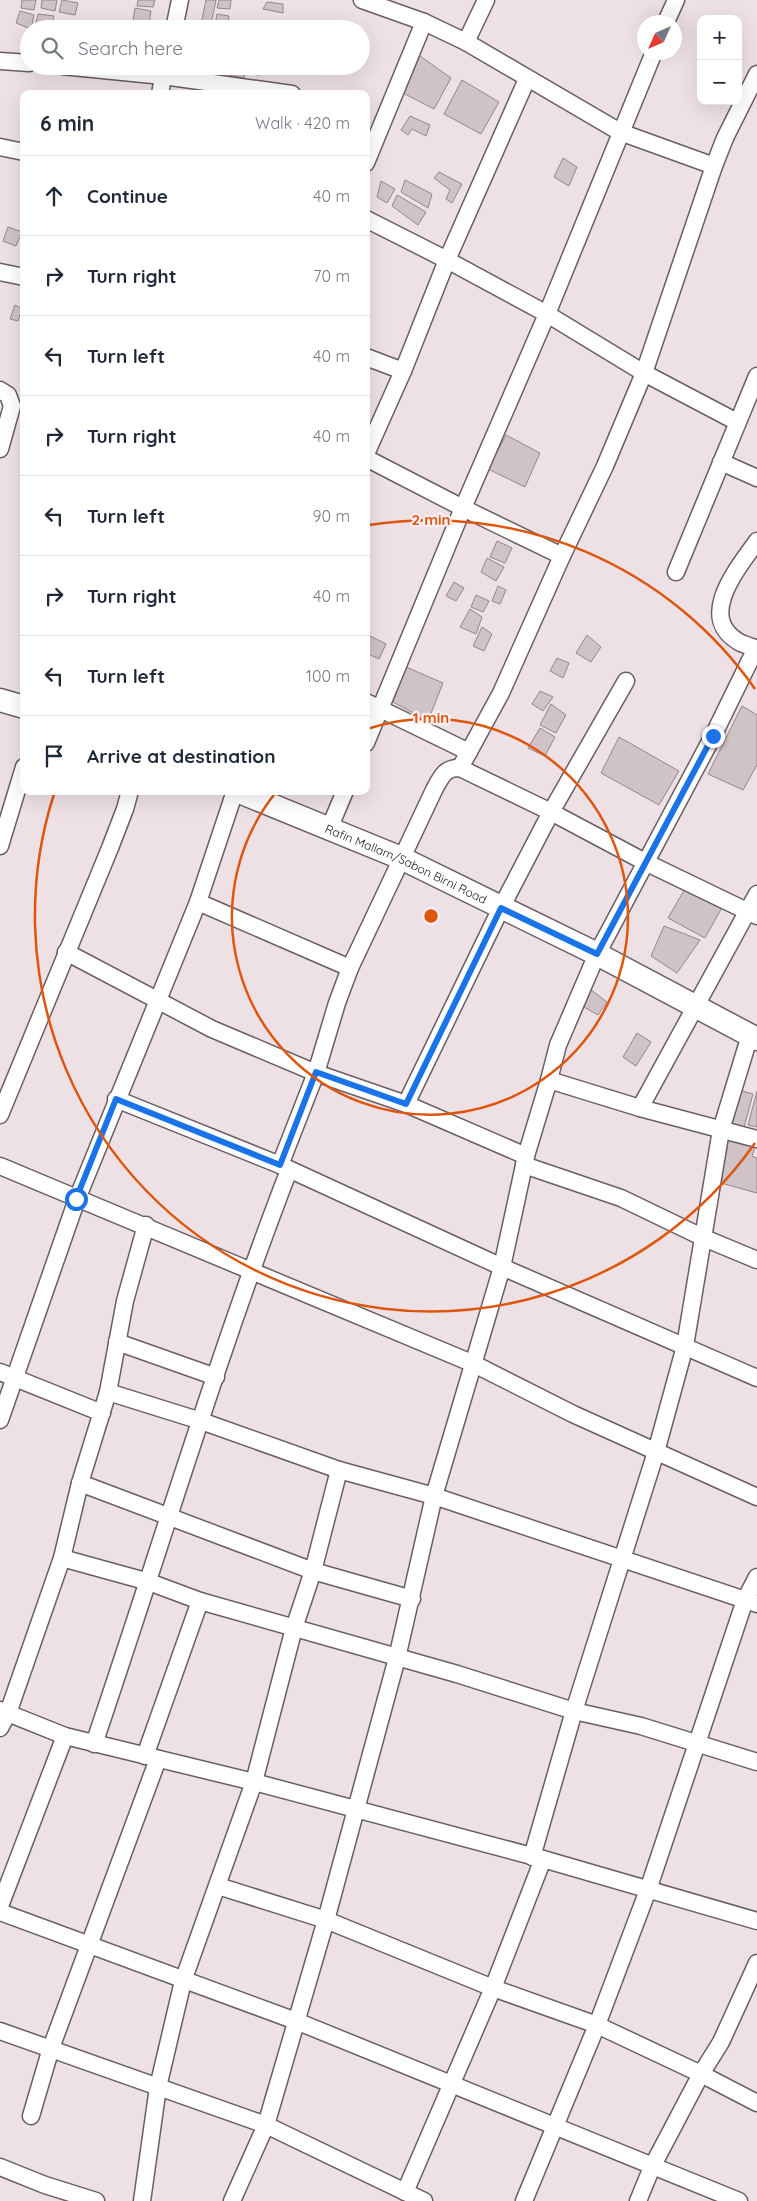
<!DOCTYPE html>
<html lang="en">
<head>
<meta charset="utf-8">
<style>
  :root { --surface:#fff; --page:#f6f6f7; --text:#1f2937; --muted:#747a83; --line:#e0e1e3 }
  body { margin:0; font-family:Quicksand,sans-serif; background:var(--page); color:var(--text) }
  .controls { position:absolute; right:15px; top:15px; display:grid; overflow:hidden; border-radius:10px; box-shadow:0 5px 20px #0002 }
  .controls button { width:45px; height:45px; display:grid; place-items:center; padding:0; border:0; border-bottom:1px solid var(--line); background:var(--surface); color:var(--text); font:25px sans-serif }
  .compass { position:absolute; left:637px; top:15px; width:45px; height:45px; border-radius:50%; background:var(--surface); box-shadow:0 5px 20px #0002; rotate:225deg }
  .stop { position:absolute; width:15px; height:15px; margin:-11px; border:4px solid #1a73e8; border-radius:50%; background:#fff }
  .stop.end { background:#1a73e8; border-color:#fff; box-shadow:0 1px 5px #0008 }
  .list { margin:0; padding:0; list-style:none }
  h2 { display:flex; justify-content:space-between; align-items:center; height:65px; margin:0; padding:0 20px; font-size:21px }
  h2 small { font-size:16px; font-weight:400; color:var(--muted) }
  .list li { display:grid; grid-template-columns:32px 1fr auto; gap:15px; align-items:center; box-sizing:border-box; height:80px; padding:0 20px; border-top:1px solid var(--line) }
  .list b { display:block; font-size:19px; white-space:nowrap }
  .list em { font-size:16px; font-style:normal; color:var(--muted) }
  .icon { flex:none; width:28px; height:28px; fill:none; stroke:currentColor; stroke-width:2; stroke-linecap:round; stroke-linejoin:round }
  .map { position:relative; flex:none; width:757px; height:2201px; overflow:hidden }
  .search { position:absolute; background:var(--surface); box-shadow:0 5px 20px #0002; left:20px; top:20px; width:350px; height:55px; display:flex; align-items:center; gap:12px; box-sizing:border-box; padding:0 18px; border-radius:28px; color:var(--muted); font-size:19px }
  .panel { position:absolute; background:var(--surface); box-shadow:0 5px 20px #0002; left:20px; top:90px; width:350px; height:705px; border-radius:10px }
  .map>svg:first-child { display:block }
</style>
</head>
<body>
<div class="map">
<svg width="757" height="2201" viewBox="0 0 757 2201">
  <rect width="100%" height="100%" fill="#eee1e6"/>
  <g fill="#d0c3c8" stroke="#94878c">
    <path d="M22 0H36L34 10 21 8Z"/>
    <path d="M42 0H57L55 11 41 8Z"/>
    <path d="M62 0 78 3 75 15 59 12Z"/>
    <path d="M138 0H155L153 7 137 6Z"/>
    <path d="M206 0H216L210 29H200Z"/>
    <path d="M219 0H231L230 9 217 8Z"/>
    <path d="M267 2 283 4V13L263 9Z"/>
    <path d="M135 8 151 11 149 24 133 21Z"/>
    <path d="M20 11 34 15 31 29 16 23Z"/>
    <path d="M38 14 54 16 51 28 35 26Z"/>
    <path d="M217 14 229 16 228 26 215 25Z"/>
    <path d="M109 21 125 23 124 29H109Z"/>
    <path d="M129 24 147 26V29H129Z"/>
    <path d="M420 56 451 78 434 109 403 93Z"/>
    <path d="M229 66 245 68 244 78 228 75Z"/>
    <path d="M251 66H263L260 75 249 74Z"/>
    <path d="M462 80 499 102 481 134 444 114Z"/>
    <path d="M410 116 430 125 426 136 412 129 408 135 401 130Z"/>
    <path d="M563 158 577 167 569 186 554 177Z"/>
    <path d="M439 172 462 184 452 203 446 199 450 190 434 178Z"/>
    <path d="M405 180 432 194 428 208 401 192Z"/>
    <path d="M381 181 395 189 387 203 377 197Z"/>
    <path d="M397 195 426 212 418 225 392 206Z"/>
    <path d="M8 227 22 232 16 246 3 241Z"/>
    <path d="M15 305 22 309 18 321 10 319Z"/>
    <path d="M506 435 540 453 525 487 488 469Z"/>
    <path d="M497 541 512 548 505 563 490 557Z"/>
    <path d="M487 558 504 567 496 581 481 572Z"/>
    <path d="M454 582 464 588 456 601 446 596Z"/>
    <path d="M498 586 506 590 500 604 492 601Z"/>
    <path d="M476 595 489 601 483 612 471 607Z"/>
    <path d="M470 609 482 617 476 634 460 627Z"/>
    <path d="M482 627 492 634 484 651 473 646Z"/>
    <path d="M366 634 386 644 379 659 366 653Z"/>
    <path d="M587 635 601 647 591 662 576 653Z"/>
    <path d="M557 658 569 663 563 678 550 671Z"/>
    <path d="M406 667 443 683 428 721 393 702Z"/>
    <path d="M540 691 553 697 543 711 532 704Z"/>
    <path d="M551 704 566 715 556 733 540 725Z"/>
    <path d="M742 706 757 715V765L743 790 708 774Z"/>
    <path d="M540 728 555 737 545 756 528 748Z"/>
    <path d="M619 737 679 771 659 805 601 773Z"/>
    <path d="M686 887 724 904 705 938 668 918Z"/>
    <path d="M664 926 700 940 677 973 651 956Z"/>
    <path d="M590 989 607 1002 598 1015 582 1006Z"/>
    <path d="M637 1033 651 1042 636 1066 623 1057Z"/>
    <path d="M739 1090 753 1094 744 1127 730 1123Z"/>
    <path d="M757 1091V1127L748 1125Z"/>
    <path d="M728 1140 755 1147 752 1156 757 1158V1193L717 1182Z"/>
  </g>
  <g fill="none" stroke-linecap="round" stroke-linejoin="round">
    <defs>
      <g id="street">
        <path d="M362 0 424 22 466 42 620 132 714 166"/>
        <path d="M666 22 676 0"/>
        <path d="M174 29 180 0"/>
        <path d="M466 42 486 0"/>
        <path d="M0 61 29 63"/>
        <path d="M62 66 163 76 292 94"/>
        <path d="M160 94 165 66"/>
        <path d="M0 147 24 152"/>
        <path d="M366 163 424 22"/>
        <path d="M366 219 447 260 547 314 644 373 737 422"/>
        <path d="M0 272 24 277"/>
        <path d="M366 357 403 371"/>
        <path d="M0 390 8 395 12 406 0 449"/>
        <path d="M366 454 403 371 447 260 527 79"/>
        <path d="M366 458 463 508 562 556"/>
        <path d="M721 462 757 478"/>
        <path d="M757 541C738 568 696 617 739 642 744 645 751 646 757 649"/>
        <path d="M676 572 757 376"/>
        <path d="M366 702 469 752"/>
        <path d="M366 743 463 508 547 314 654 52"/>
        <path d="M460 768 501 693 562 556 605 466 644 373 714 166 725 138 757 74"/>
        <path d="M329 829 345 791"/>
        <path d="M0 846 24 767"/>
        <path d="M198 902 350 968"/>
        <path d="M66 952 212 1029 316 1073 406 1104 526 1156"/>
        <path d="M549 1080 640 1108 757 1139"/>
        <path d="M116 1099 280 1165 502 1267 757 1378"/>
        <path d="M406 1104 501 908 551 812 626 681"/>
        <path d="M640 1108 757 894"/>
        <path d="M0 1115 110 848 125 809 130 791"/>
        <path d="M280 1165 316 1073 337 1003 350 968 434 790C441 777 445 767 460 768L551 812 645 862 757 916"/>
        <path d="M524 1165 621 1198 704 1238 757 1260"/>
        <path d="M0 1166 474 1364 573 1414 757 1497"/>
        <path d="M117 1342 216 1377"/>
        <path d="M0 1372 102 1413"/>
        <path d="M108 1392 201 1421 339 1470 434 1496 757 1604"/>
        <path d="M0 1420 77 1199 198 902 235 791"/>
        <path d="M80 1483 313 1571 412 1599"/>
        <path d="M62 1558 149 1582 200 1601 457 1674 574 1711 641 1726 757 1762"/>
        <path d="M0 1710 65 1736 254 1782 543 1859 757 1921"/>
        <path d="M0 1728 8 1713 62 1558 80 1483 108 1392 125 1301 146 1225"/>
        <path d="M94 1744C159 1553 216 1359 289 1170"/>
        <path d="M145 1756 200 1601"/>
        <path d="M532 1857 574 1711 656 1452 685 1346 721 1130 750 1035"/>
        <path d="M218 1886 326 1920 493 1988 597 2025 701 2074 757 2103"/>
        <path d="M0 1906 65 1736"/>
        <path d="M0 1912 296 2021 739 2201"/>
        <path d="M0 2031 266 2125 424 2201"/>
        <path d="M31 2116 51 2048 158 1759"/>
        <path d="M0 2167 45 2185 96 2201"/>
        <path d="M405 2192 493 1988 543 1859"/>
        <path d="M142 2201 158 2087 183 1981 254 1782 294 1628 313 1571 339 1470"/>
        <path d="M232 2201 266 2125 326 1920 397 1658 434 1496 502 1267 526 1156 549 1080 558 1045 597 954 713 736 756 648"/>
        <path d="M524 2201 597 2025 648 1890 745 1600 757 1577"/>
        <path d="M638 2201 652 2167 701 2074 721 2042 757 1963"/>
      </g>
      <g id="secondary">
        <path d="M0 700 24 707"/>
        <path id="s1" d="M237 791 401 858 597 954 757 1039"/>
      </g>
    </defs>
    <use href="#street" stroke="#6a5e63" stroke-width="19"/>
    <use href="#secondary" stroke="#6a5e63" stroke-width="25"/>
    <use href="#street" stroke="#fff" stroke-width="16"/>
    <use href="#secondary" stroke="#fff" stroke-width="22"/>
  </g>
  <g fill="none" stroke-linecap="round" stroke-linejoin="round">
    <path stroke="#1a73e8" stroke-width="6" d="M76 1199 116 1099 280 1165 316 1072 406 1104 501 908 597 954 713 736"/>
  </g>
  <g fill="none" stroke="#de560d" stroke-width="2.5">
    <path d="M367 729A198 198 0 1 1 277 791"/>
    <path d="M755 1143A396 396 0 0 1 54 794M369 525A396 396 0 0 1 755 689"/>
  </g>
  <g text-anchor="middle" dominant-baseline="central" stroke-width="4.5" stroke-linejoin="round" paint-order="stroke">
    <g font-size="12" fill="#1e191b" stroke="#fceef4">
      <text stroke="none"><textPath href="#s1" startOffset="184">Rafin Mallam/Sabon Birni Road</textPath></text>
    </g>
  </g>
  <circle cx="431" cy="916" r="8" fill="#de560d" stroke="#fceef4" stroke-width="2.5"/>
  <g font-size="15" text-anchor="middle" font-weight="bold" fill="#de560d" stroke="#fceef4" stroke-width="4.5" stroke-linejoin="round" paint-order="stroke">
    <text x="431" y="525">2 min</text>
    <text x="431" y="723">1 min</text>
  </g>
</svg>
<div class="controls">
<button>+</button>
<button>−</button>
</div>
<svg class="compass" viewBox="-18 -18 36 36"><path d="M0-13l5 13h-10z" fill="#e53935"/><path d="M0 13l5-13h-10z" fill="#747a83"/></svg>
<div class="stop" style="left:76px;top:1199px"></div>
<div class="stop end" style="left:713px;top:736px"></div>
<div class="search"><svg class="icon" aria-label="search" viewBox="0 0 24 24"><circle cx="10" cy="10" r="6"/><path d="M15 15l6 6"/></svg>Search here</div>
<section class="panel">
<h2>6 min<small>Walk · 420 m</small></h2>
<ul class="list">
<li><svg class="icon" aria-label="ahead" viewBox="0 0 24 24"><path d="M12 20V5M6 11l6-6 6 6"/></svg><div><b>Continue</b></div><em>40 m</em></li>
<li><svg class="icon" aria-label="right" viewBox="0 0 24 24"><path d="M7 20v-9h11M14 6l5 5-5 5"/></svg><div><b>Turn right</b></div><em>70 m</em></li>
<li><svg class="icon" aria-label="left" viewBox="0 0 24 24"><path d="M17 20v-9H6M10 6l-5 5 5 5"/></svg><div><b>Turn left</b></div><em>40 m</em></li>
<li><svg class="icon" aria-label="right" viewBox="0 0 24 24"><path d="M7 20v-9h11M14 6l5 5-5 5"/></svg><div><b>Turn right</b></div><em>40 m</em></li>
<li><svg class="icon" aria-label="left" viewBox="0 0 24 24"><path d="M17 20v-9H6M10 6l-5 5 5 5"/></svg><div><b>Turn left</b></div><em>90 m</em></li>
<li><svg class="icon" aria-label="right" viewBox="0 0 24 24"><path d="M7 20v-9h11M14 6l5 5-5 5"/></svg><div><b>Turn right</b></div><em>40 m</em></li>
<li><svg class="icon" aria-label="left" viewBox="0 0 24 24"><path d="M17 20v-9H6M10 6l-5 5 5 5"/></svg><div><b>Turn left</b></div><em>100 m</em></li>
<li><svg class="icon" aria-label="arrive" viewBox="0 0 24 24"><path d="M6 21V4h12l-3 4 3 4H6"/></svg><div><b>Arrive at destination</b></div></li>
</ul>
</section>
</div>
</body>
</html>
